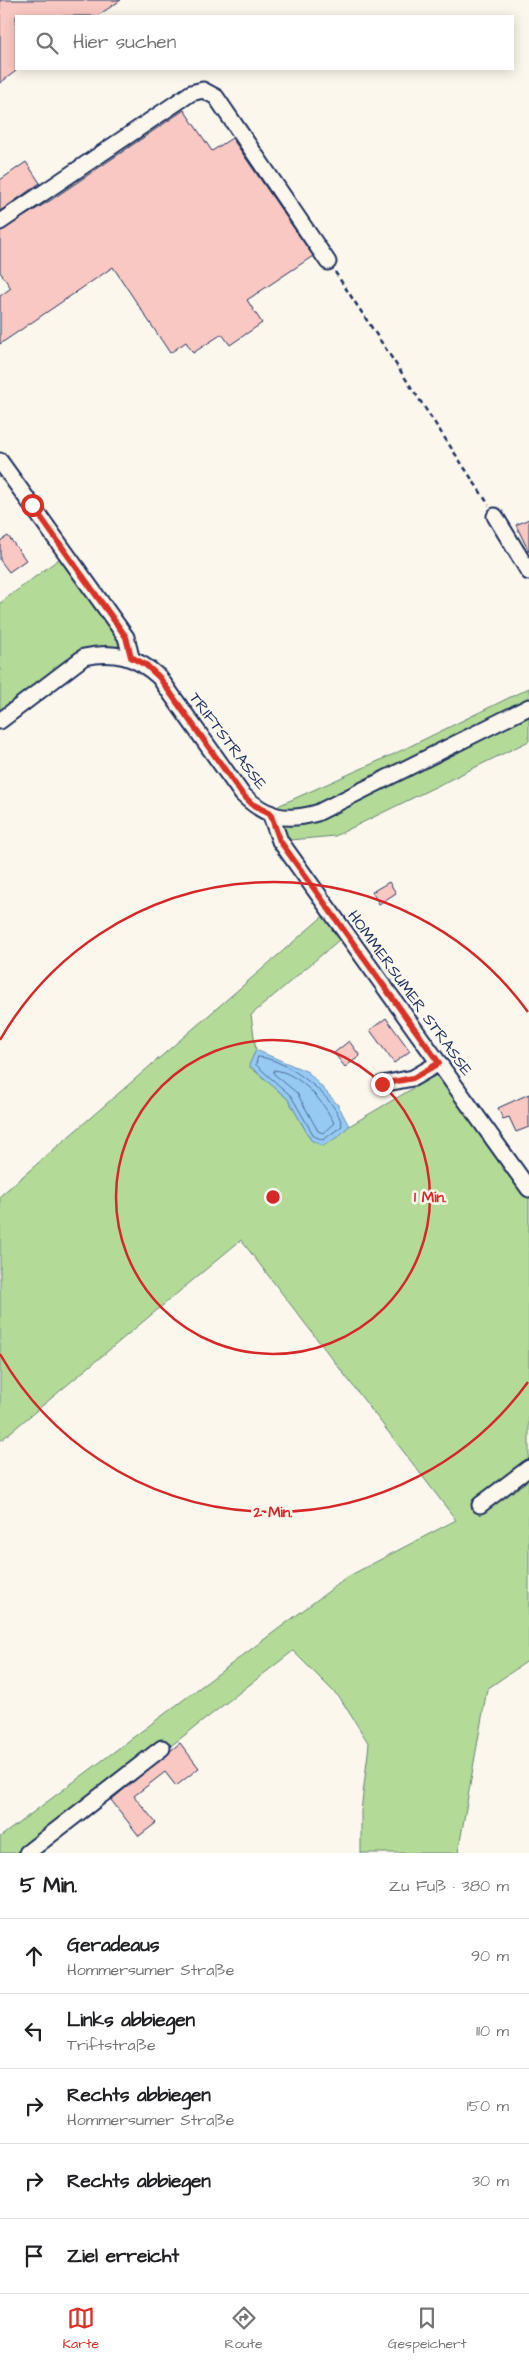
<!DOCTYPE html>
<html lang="de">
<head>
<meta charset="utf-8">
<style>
  :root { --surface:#fff; --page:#f2f2f2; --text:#202124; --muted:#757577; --line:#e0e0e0; --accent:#d93025 }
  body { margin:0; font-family:"Architects Daughter",sans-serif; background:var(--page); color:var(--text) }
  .stop { position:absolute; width:15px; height:15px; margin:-11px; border:4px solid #d93025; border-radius:50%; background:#fff }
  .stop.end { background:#d93025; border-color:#fff; box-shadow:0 1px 5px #0008 }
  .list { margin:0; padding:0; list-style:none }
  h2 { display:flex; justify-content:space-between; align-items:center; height:65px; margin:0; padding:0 20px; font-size:21px }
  h2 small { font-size:16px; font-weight:400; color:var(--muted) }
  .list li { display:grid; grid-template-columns:32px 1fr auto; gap:15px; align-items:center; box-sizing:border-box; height:75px; padding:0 20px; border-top:1px solid var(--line) }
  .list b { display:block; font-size:19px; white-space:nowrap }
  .list p { margin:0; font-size:16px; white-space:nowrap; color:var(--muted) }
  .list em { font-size:16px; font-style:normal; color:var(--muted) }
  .icon { flex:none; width:28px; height:28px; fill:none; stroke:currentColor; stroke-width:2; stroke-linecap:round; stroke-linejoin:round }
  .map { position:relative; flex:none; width:529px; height:1853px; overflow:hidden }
  .search { position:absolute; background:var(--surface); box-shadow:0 2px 12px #0003; left:15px; right:15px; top:15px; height:55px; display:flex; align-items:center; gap:12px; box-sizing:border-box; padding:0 18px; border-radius:0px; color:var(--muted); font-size:19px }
  .sheet { height:440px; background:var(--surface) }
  nav { display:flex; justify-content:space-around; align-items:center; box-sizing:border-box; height:70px; border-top:1px solid var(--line); background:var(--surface); font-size:14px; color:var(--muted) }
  nav a { display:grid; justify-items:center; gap:2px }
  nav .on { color:var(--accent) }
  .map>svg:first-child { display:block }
</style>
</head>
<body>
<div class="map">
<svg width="529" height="1853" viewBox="0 0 529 1853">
  <rect width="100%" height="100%" fill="#fbf7ec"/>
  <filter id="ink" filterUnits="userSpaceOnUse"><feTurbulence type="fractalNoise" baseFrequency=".02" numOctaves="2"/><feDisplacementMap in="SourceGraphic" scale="10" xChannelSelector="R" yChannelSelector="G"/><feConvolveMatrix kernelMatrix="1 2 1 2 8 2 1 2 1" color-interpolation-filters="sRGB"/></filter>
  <g filter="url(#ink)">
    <g fill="#b3da96" stroke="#67847a">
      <path d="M67 553 131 657 98 654 0 721V603Z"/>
      <path d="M529 688V741L335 836 280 841 270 813 280 805 394 754Z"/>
      <path d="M329 911 346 934 251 1015 256 1050 249 1066 288 1099 311 1140 339 1136 349 1126 444 1070 529 1189V1660L487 1689 458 1853H361V1811L369 1744 340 1698 293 1651 33 1853H0V1837L349 1576 456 1520 241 1240 0 1441V1196Z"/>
    </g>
    <path fill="#96caf3" stroke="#658cb7" d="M256 1050 308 1072 338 1105 349 1126 339 1136 323 1146 311 1140 288 1099 249 1065Z"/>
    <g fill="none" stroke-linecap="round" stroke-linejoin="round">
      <g stroke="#4c6d9a" stroke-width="1">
        <path d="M258 1057C284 1057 339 1099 342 1126L323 1140 314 1136 291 1096 256 1065Z"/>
        <path d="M274 1070C299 1072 324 1102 334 1123L323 1133 318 1131 297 1093 274 1074Z"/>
      </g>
    </g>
    <g fill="#f9c8c2" stroke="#1b2f5e">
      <path d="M0 0H121L97 16H16V71L0 83Z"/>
      <path d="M184 110 212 151 232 138 313 256 247 300 262 323 230 345 222 334 193 353 186 342 170 353 113 267 0 344V296L11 288 0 272V231L51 200Z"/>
      <path d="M26 162 40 183 0 211V180Z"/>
      <path d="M529 519V552L516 525Z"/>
      <path d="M8 536 26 560 9 572 0 560V541Z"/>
      <path d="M389 882 396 893 379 904 372 892Z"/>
      <path d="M386 1018 410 1051 394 1063 370 1030Z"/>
      <path d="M349 1041 360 1056 345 1067 334 1053Z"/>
      <path d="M529 1094V1127L516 1132 509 1117 503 1119 498 1108Z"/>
      <path d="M180 1743 199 1768 176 1786 165 1772 134 1796 156 1823 139 1836 111 1800Z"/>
    </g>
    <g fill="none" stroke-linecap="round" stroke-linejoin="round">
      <defs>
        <g id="minor">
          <path d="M0 222 191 93 203 90 216 97 328 262"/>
          <path d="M0 461 126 637 131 657"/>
          <path d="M495 516 529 572"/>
          <path d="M0 721 84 657C114 650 137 657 159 677L242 794C267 818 285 822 317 813L529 707"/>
          <path d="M270 813 280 841 529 1189"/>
          <path d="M382 1084 413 1078 439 1063"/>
          <path d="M480 1505 529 1468"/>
          <path d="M27 1853 162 1748"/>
        </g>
      </defs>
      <use href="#minor" stroke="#1b2f5e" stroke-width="19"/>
      <path stroke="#1b2f5e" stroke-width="2.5" stroke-dasharray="5 4" stroke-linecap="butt" d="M335 272 489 505"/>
      <use href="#minor" stroke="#fbf7ec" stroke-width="15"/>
    </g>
  </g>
  <g fill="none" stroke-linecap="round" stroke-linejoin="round" filter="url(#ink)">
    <path stroke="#d93025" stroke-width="6" d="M32 505 126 637 131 657 146 665 159 677 242 794 252 804 270 813 280 841 439 1063 413 1078 382 1084"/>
  </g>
  <g fill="none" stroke="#d62828" stroke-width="2.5">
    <circle cx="273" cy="1197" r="157"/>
    <path d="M528 1382A315 315 0 0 1 0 1354M0 1040A315 315 0 0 1 528 1012"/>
  </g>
  <g text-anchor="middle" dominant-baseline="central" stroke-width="5" stroke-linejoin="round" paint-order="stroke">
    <g font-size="16" fill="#1b2f5e" stroke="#fbf7ec">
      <text transform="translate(228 741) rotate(53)">TRIFTSTRASSE</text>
      <text transform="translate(410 993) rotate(54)">HOMMERSUMER STRASSE</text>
    </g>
  </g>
  <circle cx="273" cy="1197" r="8" fill="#d62828" stroke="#fbf7ec" stroke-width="2.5"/>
  <g font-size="15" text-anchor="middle" font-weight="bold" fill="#d62828" stroke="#fbf7ec" stroke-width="5" stroke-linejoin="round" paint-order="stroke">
    <text x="430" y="1202">1 Min.</text>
    <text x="273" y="1517">2 Min.</text>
  </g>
</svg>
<div class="stop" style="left:32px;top:505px"></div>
<div class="stop end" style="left:382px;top:1084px"></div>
<div class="search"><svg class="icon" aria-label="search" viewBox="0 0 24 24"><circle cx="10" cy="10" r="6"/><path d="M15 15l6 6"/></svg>Hier suchen</div>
</div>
<section class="sheet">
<h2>5 Min.<small>Zu Fuß · 380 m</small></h2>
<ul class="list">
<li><svg class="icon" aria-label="ahead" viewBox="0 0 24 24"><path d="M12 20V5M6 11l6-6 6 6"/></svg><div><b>Geradeaus</b><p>Hommersumer Straße</p></div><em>90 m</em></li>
<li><svg class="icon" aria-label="left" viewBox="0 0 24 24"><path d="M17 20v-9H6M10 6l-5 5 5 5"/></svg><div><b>Links abbiegen</b><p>Triftstraße</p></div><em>110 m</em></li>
<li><svg class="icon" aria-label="right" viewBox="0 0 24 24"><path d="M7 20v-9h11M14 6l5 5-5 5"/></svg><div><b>Rechts abbiegen</b><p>Hommersumer Straße</p></div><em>150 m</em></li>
<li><svg class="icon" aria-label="right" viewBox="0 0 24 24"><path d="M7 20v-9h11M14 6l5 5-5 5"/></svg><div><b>Rechts abbiegen</b></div><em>30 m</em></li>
<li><svg class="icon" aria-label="arrive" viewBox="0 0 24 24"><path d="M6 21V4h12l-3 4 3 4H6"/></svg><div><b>Ziel erreicht</b></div></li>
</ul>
</section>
<nav>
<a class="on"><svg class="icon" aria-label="map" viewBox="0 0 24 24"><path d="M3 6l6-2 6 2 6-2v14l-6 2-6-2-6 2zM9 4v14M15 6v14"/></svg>Karte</a>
<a><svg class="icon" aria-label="directions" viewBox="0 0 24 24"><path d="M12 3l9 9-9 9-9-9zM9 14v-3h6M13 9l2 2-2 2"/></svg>Route</a>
<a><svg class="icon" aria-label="saved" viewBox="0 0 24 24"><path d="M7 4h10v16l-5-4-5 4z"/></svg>Gespeichert</a>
</nav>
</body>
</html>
